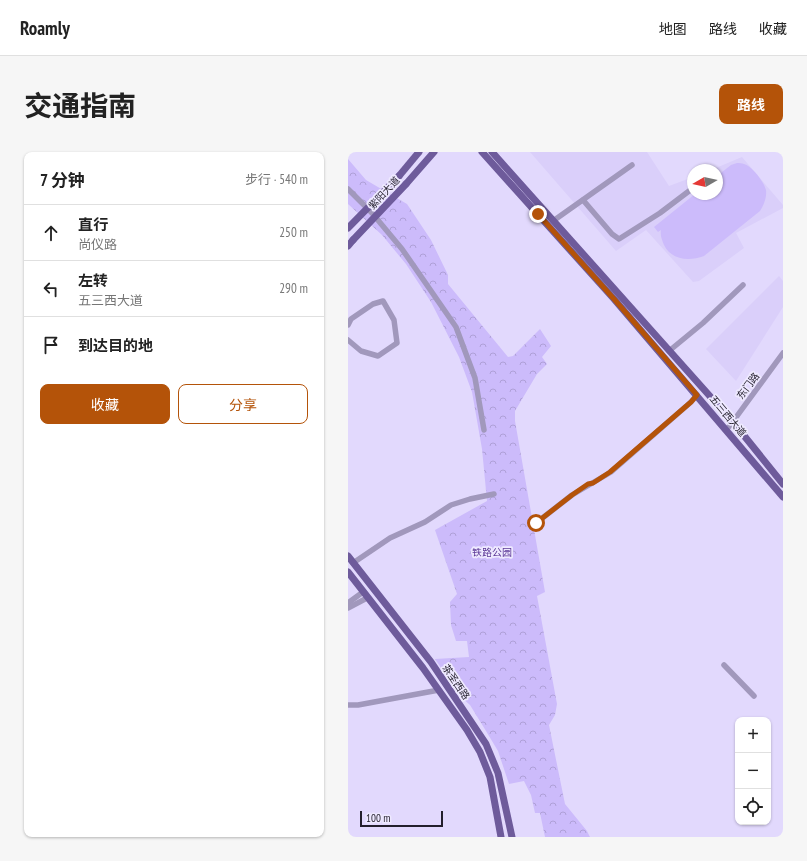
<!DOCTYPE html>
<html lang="zh">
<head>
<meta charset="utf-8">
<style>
  :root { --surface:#fff; --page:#f6f6f6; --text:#222; --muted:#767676; --line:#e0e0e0; --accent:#b45309 }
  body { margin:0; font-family:"PT Sans Narrow","Noto Sans SC",sans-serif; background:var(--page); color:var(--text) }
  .controls { position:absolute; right:12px; bottom:12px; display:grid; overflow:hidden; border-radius:8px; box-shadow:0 1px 3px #0004 }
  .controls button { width:36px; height:36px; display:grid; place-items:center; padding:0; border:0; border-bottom:1px solid var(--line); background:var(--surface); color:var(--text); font:20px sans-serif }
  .compass { position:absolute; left:339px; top:12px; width:36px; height:36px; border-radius:50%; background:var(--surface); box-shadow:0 1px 3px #0004; rotate:261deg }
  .scale { position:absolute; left:12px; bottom:10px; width:83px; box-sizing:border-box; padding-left:4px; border:2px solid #231f2c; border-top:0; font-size:11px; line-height:14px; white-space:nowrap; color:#231f2c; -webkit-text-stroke:3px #eee9ff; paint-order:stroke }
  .stop { position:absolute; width:12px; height:12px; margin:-9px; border:3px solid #b45309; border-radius:50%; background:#fff }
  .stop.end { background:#b45309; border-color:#fff; box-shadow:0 1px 4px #0008 }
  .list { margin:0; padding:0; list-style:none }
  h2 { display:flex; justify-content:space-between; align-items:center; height:52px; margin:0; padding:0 16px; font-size:17px }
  h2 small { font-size:13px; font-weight:400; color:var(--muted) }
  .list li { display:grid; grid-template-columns:26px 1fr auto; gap:12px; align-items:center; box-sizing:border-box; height:56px; padding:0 16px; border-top:1px solid var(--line) }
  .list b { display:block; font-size:15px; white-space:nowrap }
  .list p { margin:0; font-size:13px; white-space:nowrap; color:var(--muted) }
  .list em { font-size:13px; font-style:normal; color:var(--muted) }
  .actions { display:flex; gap:8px; padding:12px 16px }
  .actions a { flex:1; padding:9px 0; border:1px solid var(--accent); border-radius:8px; text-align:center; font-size:14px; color:var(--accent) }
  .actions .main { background:var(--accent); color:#fff }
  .icon { flex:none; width:22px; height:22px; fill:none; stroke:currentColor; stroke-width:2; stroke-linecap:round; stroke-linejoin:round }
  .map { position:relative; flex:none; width:435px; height:685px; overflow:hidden; border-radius:8px }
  header { display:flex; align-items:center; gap:24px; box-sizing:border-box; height:56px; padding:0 20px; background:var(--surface); border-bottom:1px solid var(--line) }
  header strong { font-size:19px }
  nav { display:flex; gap:22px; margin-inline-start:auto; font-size:14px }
  .intro { display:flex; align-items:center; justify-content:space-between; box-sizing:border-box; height:96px; padding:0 24px }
  h1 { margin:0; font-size:28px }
  .button { padding:10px 18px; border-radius:8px; background:var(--accent); color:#fff; font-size:14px; font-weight:700 }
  main { display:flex; gap:24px; padding:0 24px }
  aside { flex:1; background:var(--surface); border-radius:8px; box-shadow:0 1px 3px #0004 }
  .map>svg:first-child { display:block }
</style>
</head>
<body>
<header>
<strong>Roamly</strong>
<nav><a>地图</a><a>路线</a><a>收藏</a></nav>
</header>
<div class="intro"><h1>交通指南</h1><a class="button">路线</a></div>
<main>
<aside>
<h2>7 分钟<small>步行 · 540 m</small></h2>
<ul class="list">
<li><svg class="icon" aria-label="ahead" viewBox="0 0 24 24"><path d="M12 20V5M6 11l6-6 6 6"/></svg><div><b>直行</b><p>尚仪路</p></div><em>250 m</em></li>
<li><svg class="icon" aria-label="left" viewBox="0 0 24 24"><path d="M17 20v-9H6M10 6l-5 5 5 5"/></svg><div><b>左转</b><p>五三西大道</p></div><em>290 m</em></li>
<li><svg class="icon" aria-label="arrive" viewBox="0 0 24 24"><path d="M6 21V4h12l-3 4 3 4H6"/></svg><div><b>到达目的地</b></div></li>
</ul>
<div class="actions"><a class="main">收藏</a><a>分享</a></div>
</aside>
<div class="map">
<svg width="435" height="685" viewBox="0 0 435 685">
  <defs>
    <pattern id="park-crowns" width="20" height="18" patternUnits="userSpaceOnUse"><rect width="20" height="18" fill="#ccbbfb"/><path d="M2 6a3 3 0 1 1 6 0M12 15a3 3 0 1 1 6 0" fill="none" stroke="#afa0d7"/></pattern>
  </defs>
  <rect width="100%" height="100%" fill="#e2d9fd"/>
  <g fill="#dacffa">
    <path d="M182 0H299L321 34 345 25V42H369V18H363L394 5 435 53V56L388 81 396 96 351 129 345 130 298 78 268 99Z"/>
    <path d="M431 124 435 129V155L388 229 358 197Z"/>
  </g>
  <path fill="url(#park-crowns)" d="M0 7 18 28 59 52 83 88 100 123V132L160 205 165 204 192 177 203 194 194 205 199 212 189 222 167 259V269L197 440 189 444 209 552 207 563 201 573 217 652 239 679 242 685H197L192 661H187L183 643 176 629 161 632 150 599 138 579 122 553 112 544 87 507 121 505 119 489H108L103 473 102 450 109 442 87 378 139 349 134 297 124 240 111 205 83 150 58 112 34 83 0 52Z"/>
  <path fill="#ccbbfb" d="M389 11C391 11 394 11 396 12 404 14 416 30 418 38 419 45 416 53 412 59L356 104C342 109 324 109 316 93 314 88 312 84 313 78L310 80 306 75 347 42H369V24L383 13Z"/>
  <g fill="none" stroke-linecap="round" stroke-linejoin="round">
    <g stroke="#a198bc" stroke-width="5.5">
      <path d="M0 37 24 61 54 97 108 175 127 226 136 278"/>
      <path d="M235 48 264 82 271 87 312 61 345 36"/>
      <path d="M205 69 284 13"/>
      <path d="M0 173 3 167 25 152 35 149 46 168 49 191 30 204 13 199 0 188"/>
      <path d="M321 199 355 171 395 133"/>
      <path d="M378 278 385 270 389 264 435 201"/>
      <path d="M188 371 224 343 263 320 343 250 349 243"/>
      <path d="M5 411 42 386 77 370 103 353 122 347 146 342"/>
      <path d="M0 451 15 440"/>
      <path d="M0 456 19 446"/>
      <path d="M376 513 406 544"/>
      <path d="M0 553H10L91 538"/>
    </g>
    <g stroke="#6e5b9b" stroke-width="7">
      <path d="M134 0 266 147 435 345"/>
      <path d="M144 0 385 270 435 332"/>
      <path d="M51 24 71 0"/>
      <path d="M58 32 86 0"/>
      <path d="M0 94 5 88"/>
      <path d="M0 404 83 510 138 592 150 621 164 685"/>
      <path d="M0 420 75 516 119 578 132 600 142 625 153 685"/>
    </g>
    <g stroke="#6e5b9b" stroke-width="7">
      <path d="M0 76 51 24"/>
      <path d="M5 88 58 32"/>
    </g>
  </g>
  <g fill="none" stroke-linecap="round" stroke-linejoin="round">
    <path stroke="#b45309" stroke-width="5" d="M188 371 224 343 240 332 245 331 262 320 343 250 349 243 266 147 190 62"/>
  </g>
  <g text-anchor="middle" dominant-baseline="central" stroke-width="3.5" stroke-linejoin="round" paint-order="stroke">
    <g font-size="10" fill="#231f2c" stroke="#eee9ff">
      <text transform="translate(36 41) rotate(-47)">紫阳大道</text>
      <text transform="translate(400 234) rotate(-53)">东门路</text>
      <text transform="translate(380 264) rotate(50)">五三西大道</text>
      <text transform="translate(108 530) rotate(56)">茶圣西路</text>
    </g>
    <g font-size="10" fill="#5b3796" stroke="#eee9ff">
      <text x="144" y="400">铁路公园</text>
    </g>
  </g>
</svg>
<div class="controls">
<button>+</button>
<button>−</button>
<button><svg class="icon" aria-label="locate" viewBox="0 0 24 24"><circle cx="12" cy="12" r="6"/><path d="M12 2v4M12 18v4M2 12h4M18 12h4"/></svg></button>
</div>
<svg class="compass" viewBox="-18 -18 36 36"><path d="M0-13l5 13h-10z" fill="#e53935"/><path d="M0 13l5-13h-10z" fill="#767676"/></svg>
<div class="scale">100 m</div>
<div class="stop" style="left:188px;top:371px"></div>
<div class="stop end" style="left:190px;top:62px"></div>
</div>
</main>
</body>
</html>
